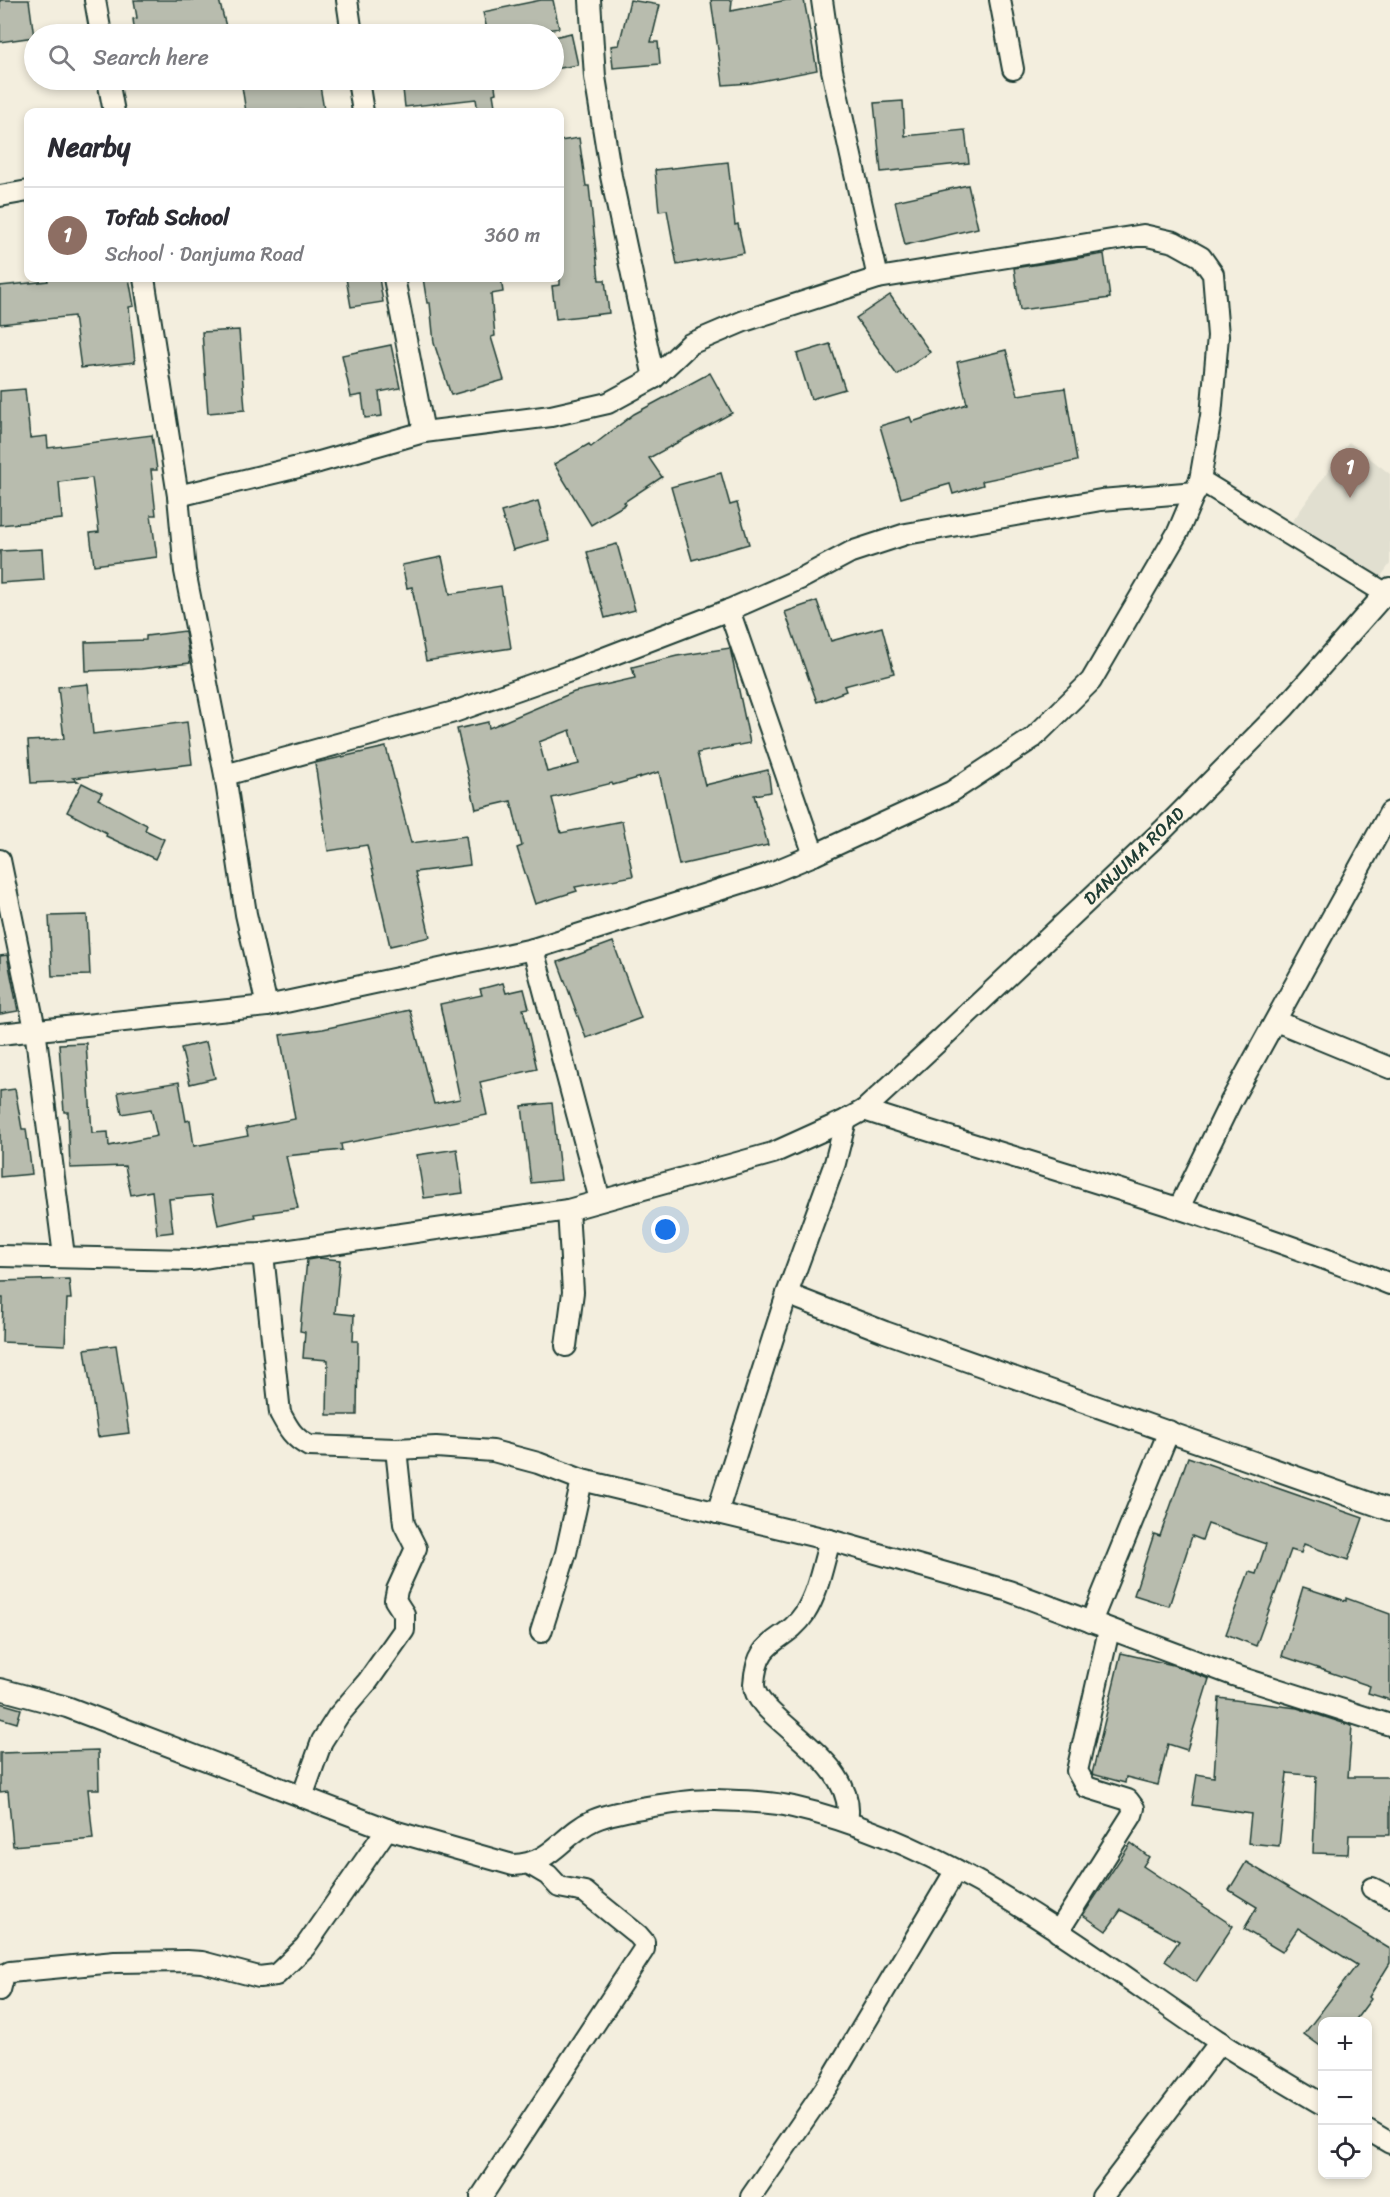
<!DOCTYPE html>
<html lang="en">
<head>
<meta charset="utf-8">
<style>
  :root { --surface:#fff; --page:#f2f2f3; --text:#2b2b33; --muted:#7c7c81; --line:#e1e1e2; --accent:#111827 }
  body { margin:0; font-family:Sriracha,sans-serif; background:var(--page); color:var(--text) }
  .controls { position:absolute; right:18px; bottom:18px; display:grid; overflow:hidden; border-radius:12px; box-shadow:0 3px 9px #0003 }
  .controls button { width:54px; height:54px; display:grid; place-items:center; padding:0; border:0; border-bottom:2px solid var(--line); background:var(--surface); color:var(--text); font:30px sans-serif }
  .you { position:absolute; left:666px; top:1230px; width:21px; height:21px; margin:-15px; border:4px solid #fff; border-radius:50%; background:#1a73e8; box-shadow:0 0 0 9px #1a73e833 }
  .badge { display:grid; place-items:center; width:39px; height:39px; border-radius:50%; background:var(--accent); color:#fff; font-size:20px; font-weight:700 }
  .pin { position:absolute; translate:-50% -50px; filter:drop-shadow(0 2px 3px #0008) }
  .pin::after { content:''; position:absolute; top:32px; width:21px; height:18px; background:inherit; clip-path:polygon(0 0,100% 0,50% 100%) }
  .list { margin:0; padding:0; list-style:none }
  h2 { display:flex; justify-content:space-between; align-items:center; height:78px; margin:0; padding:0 24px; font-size:26px }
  h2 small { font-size:20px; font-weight:400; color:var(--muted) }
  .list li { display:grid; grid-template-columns:39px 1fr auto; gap:18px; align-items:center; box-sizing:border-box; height:96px; padding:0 24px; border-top:2px solid var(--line) }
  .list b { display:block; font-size:22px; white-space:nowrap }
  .list p { margin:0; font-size:20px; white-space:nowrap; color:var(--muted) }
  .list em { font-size:20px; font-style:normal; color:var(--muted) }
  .icon { flex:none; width:33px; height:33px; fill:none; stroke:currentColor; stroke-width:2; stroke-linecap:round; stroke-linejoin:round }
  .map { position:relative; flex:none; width:1390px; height:2197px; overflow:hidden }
  .search { position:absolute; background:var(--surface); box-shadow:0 3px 9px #0003; left:24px; top:24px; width:540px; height:66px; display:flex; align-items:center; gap:15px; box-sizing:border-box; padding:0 21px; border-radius:33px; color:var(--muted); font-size:22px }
  .panel { position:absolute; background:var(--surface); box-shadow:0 3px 9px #0003; left:24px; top:108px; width:540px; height:174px; border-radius:12px }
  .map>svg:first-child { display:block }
</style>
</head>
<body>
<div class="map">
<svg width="1390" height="2197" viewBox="0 0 1390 2197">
  <rect width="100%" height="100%" fill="#f3eede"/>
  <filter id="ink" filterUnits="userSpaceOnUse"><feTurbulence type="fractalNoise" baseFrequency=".0167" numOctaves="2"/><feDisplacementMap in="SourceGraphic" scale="12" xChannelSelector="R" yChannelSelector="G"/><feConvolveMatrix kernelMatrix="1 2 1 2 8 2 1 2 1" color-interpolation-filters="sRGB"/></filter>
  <g filter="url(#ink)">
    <path fill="#e1dfd0" d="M1349 442 1390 474V564L1377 582 1292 522Z"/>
    <g fill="#b8bcae" stroke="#1f3d34" stroke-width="1.5" fill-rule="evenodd">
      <path d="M0 0H29L34 37 0 42Z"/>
      <path d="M134 0H219L228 34H135L133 19 137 18Z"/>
      <path d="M541 0H553L559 28 524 34H488L483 12Z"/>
      <path d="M630 0 660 5 651 42H658L660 64 613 68 611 46 619 45Z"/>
      <path d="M711 0H732L731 11 787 0H804L817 70 751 83 723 85Z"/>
      <path d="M571 33 578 65 554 69V37Z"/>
      <path d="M241 80H269L270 88 319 80 324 110 246 112Z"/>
      <path d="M402 80H494L496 93 493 94 496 112H478L476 99 405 107Z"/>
      <path d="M903 101 905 136 965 130 969 163 881 172 874 103Z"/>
      <path d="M579 138 586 186H589L599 280H605L609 313 556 319 552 286 560 285V141Z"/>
      <path d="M728 162 735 225 738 224 744 253 677 265 667 210 659 211 655 170Z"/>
      <path d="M968 185 978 228 905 245 895 201Z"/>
      <path d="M1104 254 1110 298 1020 310 1014 268Z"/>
      <path d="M47 278H129L134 306 129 307 135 362 81 368 74 316 0 324V286L48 281Z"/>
      <path d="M346 278H379L383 302 351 307Z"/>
      <path d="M423 278H501L503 292 491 294 495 336 491 337 504 380 451 395 434 343 430 303H427Z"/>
      <path d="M890 295 930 352 897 375 856 318Z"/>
      <path d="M239 330 245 410 208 413 202 332Z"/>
      <path d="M830 344 845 389 811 399 797 354Z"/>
      <path d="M391 345 400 388 379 392 382 416 365 418 362 395 351 397 342 355Z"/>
      <path d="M1006 350 1018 395 1065 388 1077 461 982 481 983 485 953 494 950 484 901 498 880 426 910 417 912 422 967 404 957 362Z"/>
      <path d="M710 373 732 413 649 458 662 477 624 502 626 504 591 525 554 464 589 444 591 447 634 414Z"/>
      <path d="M25 389 30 438 47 436 48 448 152 435 157 470H151L156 515H151L157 557 94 565 90 533 99 532 92 478 59 482 62 519 0 525V391Z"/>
      <path d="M721 473 730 505 737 503 749 544 692 560 671 487Z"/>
      <path d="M538 501 549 540 513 550 501 512Z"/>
      <path d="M617 544 635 610 605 618 587 552Z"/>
      <path d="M42 549 44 580 0 583V551Z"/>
      <path d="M442 557 450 594 501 586 511 648 426 661 412 587 407 588 402 565Z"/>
      <path d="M817 601 831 641 882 627 894 673 844 686 846 691 817 702 785 612Z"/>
      <path d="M185 631 190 663 141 669 86 671 85 642 146 640V636Z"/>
      <path d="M730 648 750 743 697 753 705 785 768 770 771 792 754 795 768 845 679 865 659 772 613 785 612 783 552 798 561 833 622 821 633 876 575 887 577 891 535 904 517 848 522 846 511 801 476 809 457 729 488 722 489 728 574 692 635 678 632 667 677 656ZM570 730 579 764 547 772 539 742Z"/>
      <path d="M88 684 93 734 187 722 192 764 73 778 78 781 31 783 28 741 64 739 58 687Z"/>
      <path d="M386 747 411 843 466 836 470 865 415 872 430 937 390 946 367 845 328 851 315 763Z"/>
      <path d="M82 783 102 793 98 799 147 825 145 830 164 839 155 859 106 836 107 833 67 812Z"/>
      <path d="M87 915 90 975 52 976 49 916Z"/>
      <path d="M613 942 641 1018 586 1038 558 962Z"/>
      <path d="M7 955 18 1011 0 1014V956Z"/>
      <path d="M503 983 506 993 524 989 529 1008 523 1009 537 1069 480 1082 487 1115 341 1144 342 1150 286 1156 298 1208 254 1214 255 1217 218 1225 212 1195 169 1199 173 1232 157 1234 152 1191 131 1195 125 1166 70 1168 68 1112H64L59 1044 86 1043 92 1133 108 1132 109 1146 157 1136 151 1109 122 1114 118 1092 179 1082 186 1121 190 1120 194 1146 248 1136 246 1128 295 1119 280 1035 323 1029 410 1010 434 1104 460 1099 440 1004 482 995 480 989Z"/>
      <path d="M206 1042 215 1078 190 1084 181 1048Z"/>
      <path d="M15 1089 22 1129H26L32 1174 0 1177V1091Z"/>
      <path d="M552 1103 561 1180 531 1183 522 1106Z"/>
      <path d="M457 1149 463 1193 424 1198 417 1155Z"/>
      <path d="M319 1258 340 1260 335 1313 354 1315 353 1341H358L357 1415H327L328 1360 303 1358 305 1332 300 1331 307 1260Z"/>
      <path d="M69 1279 71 1299H67L65 1345 2 1342 3 1298H0V1281Z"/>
      <path d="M116 1345 129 1433 98 1437 85 1349Z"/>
      <path d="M1188 1457 1363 1518 1348 1560 1304 1544 1301 1553 1291 1550 1256 1646 1226 1634 1249 1572 1256 1574 1266 1544 1208 1524 1202 1540 1192 1536 1169 1606 1134 1595 1154 1534 1160 1536Z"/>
      <path d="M1303 1587 1346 1601V1598L1390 1614V1700L1368 1693 1370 1686 1282 1656Z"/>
      <path d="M1121 1653 1173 1665 1209 1679 1187 1750 1168 1744 1158 1785 1126 1777 1125 1783 1092 1774Z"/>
      <path d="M1219 1698 1297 1708 1352 1726 1348 1777H1390V1835H1349L1348 1854 1313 1853 1316 1776 1287 1773 1279 1846 1248 1843 1251 1814 1192 1805 1197 1774 1214 1777Z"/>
      <path d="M0 1703 21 1709 17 1723 0 1718Z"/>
      <path d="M98 1750 99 1789H88L93 1839 13 1846 8 1791 0 1792V1753Z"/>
      <path d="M1131 1843 1149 1857 1143 1866 1233 1926 1196 1982 1165 1961 1179 1941 1121 1910 1106 1931 1083 1915Z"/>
      <path d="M1246 1862 1390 1949V1963L1369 1997 1371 1999 1354 2022H1323V2048L1304 2034 1357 1965 1298 1928 1282 1952 1244 1929 1257 1907 1229 1890Z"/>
    </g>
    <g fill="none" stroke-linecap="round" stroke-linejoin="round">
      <defs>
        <g id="minor">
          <path d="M95 0 101 34"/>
          <path d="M347 0 352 34"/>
          <path d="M590 0 595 77 611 176 654 378"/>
          <path d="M822 0 832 70 878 278"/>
          <path d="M1000 0 1013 69"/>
          <path d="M108 80 114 112"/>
          <path d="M358 80 363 112"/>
          <path d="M0 196 28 191"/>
          <path d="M144 278 178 496 185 571 225 775 246 914 267 1006"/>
          <path d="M394 278 424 432"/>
          <path d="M1200 480 1390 596"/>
          <path d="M729 610 814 855"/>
          <path d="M225 775 454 712 570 671 729 610 802 578 851 552 906 534 1101 500 1196 492"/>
          <path d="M0 860 35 1029 64 1256"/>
          <path d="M533 949 600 1200"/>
          <path d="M1276 1021 1390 1068"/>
          <path d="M0 1034 267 1006 533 949 766 875 814 855 951 792 1033 738 1091 681 1178 532 1200 480 1211 416 1218 336 1213 274 1201 257 1174 242 1143 235 878 278 744 321 690 344 654 378 608 403 551 416 424 432 319 462 178 496"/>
          <path d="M864 1110C1040 1167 1218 1215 1390 1284"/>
          <path d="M1179 1208 1231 1101 1390 812"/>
          <path d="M263 1254 280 1413C288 1428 293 1438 309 1446L396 1449 436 1447 493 1451 538 1463 582 1480 830 1540 1009 1591 1233 1675 1390 1725"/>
          <path d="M0 1256 192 1260 223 1255 263 1254 568 1210 773 1153 846 1120 864 1110 941 1039 1164 829 1285 707 1390 588"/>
          <path d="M787 1294 885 1332 1390 1510"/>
          <path d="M566 1346 573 1292 568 1210"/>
          <path d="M717 1513 787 1294 835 1163 846 1120"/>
          <path d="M830 1540C823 1564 818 1593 805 1613 784 1645 757 1635 754 1684 753 1718 860 1760 847 1821"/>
          <path d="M1091 1622 1169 1431"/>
          <path d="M541 1632 566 1553 582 1480"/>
          <path d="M0 1689 67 1707 387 1829 513 1865C553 1864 562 1834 594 1820 617 1810 690 1799 716 1800 740 1801 769 1801 793 1807 952 1843 1085 1951 1217 2040 1251 2063 1287 2083 1322 2104"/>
          <path d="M302 1797 322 1741 338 1716 368 1681 404 1630V1614L395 1600 397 1590 416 1548 404 1524 396 1449"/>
          <path d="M1372 1888 1390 1897"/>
          <path d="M1058 1932 1132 1815 1134 1808 1128 1800 1086 1787 1077 1771 1109 1630"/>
          <path d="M0 1990 4 1975 10 1972 115 1962 187 1961 202 1962 259 1977 276 1975 305 1947 387 1829"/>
          <path d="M1368 2130 1390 2143"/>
          <path d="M481 2197 644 1949V1942L638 1935 591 1897 585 1892 559 1887 548 1875 531 1865"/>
          <path d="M751 2197 830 2082 956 1870"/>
          <path d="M1102 2197 1220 2042"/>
        </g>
      </defs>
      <use href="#minor" stroke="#1f3d34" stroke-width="24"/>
      <use href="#minor" stroke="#fcf5e5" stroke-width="20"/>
    </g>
  </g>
  <g text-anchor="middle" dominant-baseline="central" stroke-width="4.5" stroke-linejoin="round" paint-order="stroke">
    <g font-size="18" fill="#1f3d34" stroke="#fcf5e5">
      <text transform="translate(1134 856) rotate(-44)">DANJUMA ROAD</text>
    </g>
  </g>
</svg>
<div class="controls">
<button>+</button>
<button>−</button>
<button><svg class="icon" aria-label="locate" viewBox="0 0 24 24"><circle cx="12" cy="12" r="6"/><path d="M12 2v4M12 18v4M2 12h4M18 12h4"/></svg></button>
</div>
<div class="you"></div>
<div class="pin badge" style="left:1350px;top:498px;background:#8d6e63">1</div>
<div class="search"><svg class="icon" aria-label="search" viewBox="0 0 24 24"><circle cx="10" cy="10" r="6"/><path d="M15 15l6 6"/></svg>Search here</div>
<section class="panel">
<h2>Nearby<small></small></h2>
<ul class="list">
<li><span class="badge" style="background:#8d6e63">1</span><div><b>Tofab School</b><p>School · Danjuma Road</p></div><em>360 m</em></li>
</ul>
</section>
</div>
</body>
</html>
